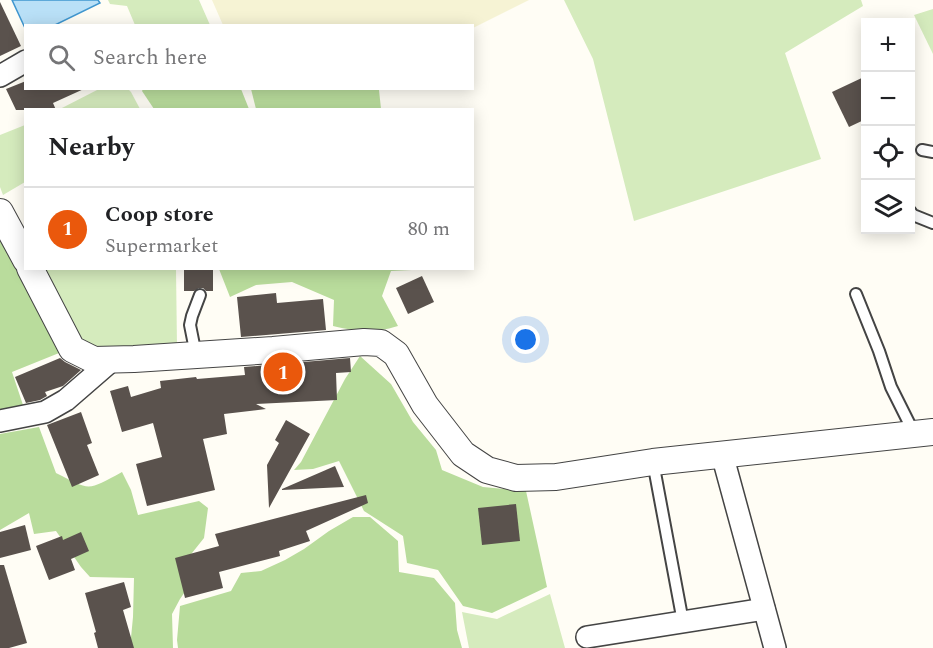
<!DOCTYPE html>
<html lang="en">
<head>
<meta charset="utf-8">
<style>
  :root { --surface:#fff; --page:#f2f2f2; --text:#202124; --muted:#757577; --line:#e0e0e0; --accent:#ea580c }
  body { margin:0; font-family:Spectral,serif; background:var(--page); color:var(--text) }
  .controls { position:absolute; right:18px; top:18px; display:grid; overflow:hidden; border-radius:0px; box-shadow:0 3px 15px #0003 }
  .controls button { width:54px; height:54px; display:grid; place-items:center; padding:0; border:0; border-bottom:2px solid var(--line); background:var(--surface); color:var(--text); font:30px sans-serif }
  .you { position:absolute; left:526px; top:340px; width:21px; height:21px; margin:-15px; border:4px solid #fff; border-radius:50%; background:#1a73e8; box-shadow:0 0 0 9px #1a73e833 }
  .badge { display:grid; place-items:center; width:39px; height:39px; border-radius:50%; background:var(--accent); color:#fff; font-size:20px; font-weight:700 }
  .pin { position:absolute; translate:-50% -50%; border:3px solid #fff; box-shadow:0 2px 6px #0006 }
  .list { margin:0; padding:0; list-style:none }
  h2 { display:flex; justify-content:space-between; align-items:center; height:78px; margin:0; padding:0 24px; font-size:26px }
  h2 small { font-size:20px; font-weight:400; color:var(--muted) }
  .list li { display:grid; grid-template-columns:39px 1fr auto; gap:18px; align-items:center; box-sizing:border-box; height:84px; padding:0 24px; border-top:2px solid var(--line) }
  .list b { display:block; font-size:22px; white-space:nowrap }
  .list p { margin:0; font-size:20px; white-space:nowrap; color:var(--muted) }
  .list em { font-size:20px; font-style:normal; color:var(--muted) }
  .icon { flex:none; width:33px; height:33px; fill:none; stroke:currentColor; stroke-width:2; stroke-linecap:round; stroke-linejoin:round }
  .map { position:relative; flex:none; width:933px; height:648px; overflow:hidden }
  .search { position:absolute; background:var(--surface); box-shadow:0 3px 15px #0003; left:24px; top:24px; width:450px; height:66px; display:flex; align-items:center; gap:15px; box-sizing:border-box; padding:0 21px; border-radius:0px; color:var(--muted); font-size:22px }
  .panel { position:absolute; background:var(--surface); box-shadow:0 3px 15px #0003; left:24px; top:108px; width:450px; height:162px; border-radius:0px }
  .map>svg:first-child { display:block }
</style>
</head>
<body>
<div class="map">
<svg width="933" height="648" viewBox="0 0 933 648">
  <rect width="100%" height="100%" fill="#fffdf5"/>
  <path fill="#f6f3d4" d="M212 0H529L473 28 472 26 223 25Z"/>
  <g fill="#d5ebbd">
    <path d="M108 0H199L210 25H135L127 6 110 4Z"/>
    <path d="M564 0H861L863 6 785 53 821 159 634 221 593 59Z"/>
    <path d="M933 9V54L914 15Z"/>
    <path d="M99 89H128L131 92 140 109H60Z"/>
    <path d="M25 125V182L3 195 0 187V135Z"/>
    <path d="M42 269H176L177 347 87 348 69 321Z"/>
    <path d="M550 594 565 648H469L462 612 497 619Z"/>
  </g>
  <g fill="#b9dc9c">
    <path d="M143 89H241L249 109H154L142 91Z"/>
    <path d="M251 89H376L379 90 381 109H256Z"/>
    <path d="M0 228 64 351 12 372 25 411 0 417Z"/>
    <path d="M411 268 412 270 391 271 382 296 398 326C371 334 360 332 333 326L334 300 292 282 256 285 230 297 219 269Z"/>
    <path d="M360 356 391 384 413 422 436 450 442 470 483 487 526 491 547 587 492 613 463 606 438 570 407 563 403 536 364 511 339 461 313 469 294 470 301 462 345 379Z"/>
    <path d="M39 427 56 473C91 491 87 491 122 472L131 490 138 515 199 501 208 508 204 538 184 563 191 583 180 599 172 614 173 648H130L133 617 134 578 90 577 81 567 56 531 34 534 29 513 0 530V434Z"/>
    <path d="M353 517H370L398 541 399 572 434 578 455 603 457 630 462 648H178L177 640 180 606 231 591 241 573 261 571 285 560 304 549 329 531Z"/>
  </g>
  <path fill="#b9e0f7" stroke="#3f96cf" stroke-width="1.5" d="M12 0H98L100 3 55 25 26 26 25 28Z"/>
  <g fill="#5a524d">
    <path d="M0 2 21 46 0 56Z"/>
    <path d="M866 76V119L849 127 832 92Z"/>
    <path d="M26 81V88H86L53 103 56 110H16L6 89Z"/>
    <path d="M184 268H213V291H206L203 288H199L194 291H184Z"/>
    <path d="M422 276 434 302 408 314 396 288Z"/>
    <path d="M276 293 277 303 323 299 326 330 241 337 237 297Z"/>
    <path d="M60 358 65 362 81 370 63 386 45 392 47 396 40 400 26 403 15 377Z"/>
    <path d="M350 358 351 372 336 373 337 400 256 404 266 409 224 414 227 434 203 439 215 490 147 506 136 464 162 457 153 423 122 432 110 391 128 386 131 397 161 388 160 381 196 377 197 379 245 375 244 367Z"/>
    <path d="M81 412 92 443 87 445 99 475 72 487 47 425Z"/>
    <path d="M286 420 310 434 269 508 267 465 279 443 275 440Z"/>
    <path d="M335 466 344 487 282 490V489Z"/>
    <path d="M366 495 368 503 306 531 310 541 279 551 280 556 219 572 223 588 185 598 175 558 219 546 215 534Z"/>
    <path d="M516 504 520 541 482 545 478 508Z"/>
    <path d="M25 525 31 550 0 558V532Z"/>
    <path d="M81 532 89 551 71 559 75 570 49 580 36 546 62 536 63 540Z"/>
    <path d="M0 565H4L27 643 9 648H0Z"/>
    <path d="M124 582 131 607 123 610 134 648H98L94 633 96 632 85 593Z"/>
  </g>
  <g fill="none" stroke-linecap="round" stroke-linejoin="round">
    <defs>
      <g id="service">
        <path d="M922 150 933 152"/>
        <path d="M910 211 913 215 933 223"/>
        <path d="M856 294 879 351 891 387 914 433"/>
        <path d="M196 355 190 325 192 316 200 295"/>
        <path d="M653 462 683 622"/>
      </g>
      <g id="minor">
        <path d="M0 76 26 61"/>
        <path d="M0 421 45 412 66 400 111 361"/>
        <path d="M722 454 775 648"/>
        <path d="M587 637 764 609"/>
      </g>
      <g id="tertiary">
        <path d="M0 212 26 260"/>
        <path d="M30 268 72 349 94 360 134 359 273 350 364 342 381 343 396 354 425 405 463 454 487 470 516 478 556 477 653 462 933 432"/>
      </g>
    </defs>
    <use href="#service" stroke="#444" stroke-width="14"/>
    <use href="#minor" stroke="#444" stroke-width="24"/>
    <use href="#tertiary" stroke="#444" stroke-width="28"/>
    <use href="#service" stroke="#fff" stroke-width="10"/>
    <use href="#minor" stroke="#fff" stroke-width="21"/>
    <use href="#tertiary" stroke="#fff" stroke-width="26"/>
  </g>
</svg>
<div class="controls">
<button>+</button>
<button>−</button>
<button><svg class="icon" aria-label="locate" viewBox="0 0 24 24"><circle cx="12" cy="12" r="6"/><path d="M12 2v4M12 18v4M2 12h4M18 12h4"/></svg></button>
<button><svg class="icon" aria-label="layers" viewBox="0 0 24 24"><path d="M12 4l9 5-9 5-9-5zM3 14l9 5 9-5"/></svg></button>
</div>
<div class="you"></div>
<div class="pin badge" style="left:283px;top:372px">1</div>
<div class="search"><svg class="icon" aria-label="search" viewBox="0 0 24 24"><circle cx="10" cy="10" r="6"/><path d="M15 15l6 6"/></svg>Search here</div>
<section class="panel">
<h2>Nearby<small></small></h2>
<ul class="list">
<li><span class="badge">1</span><div><b>Coop store</b><p>Supermarket</p></div><em>80 m</em></li>
</ul>
</section>
</div>
</body>
</html>
